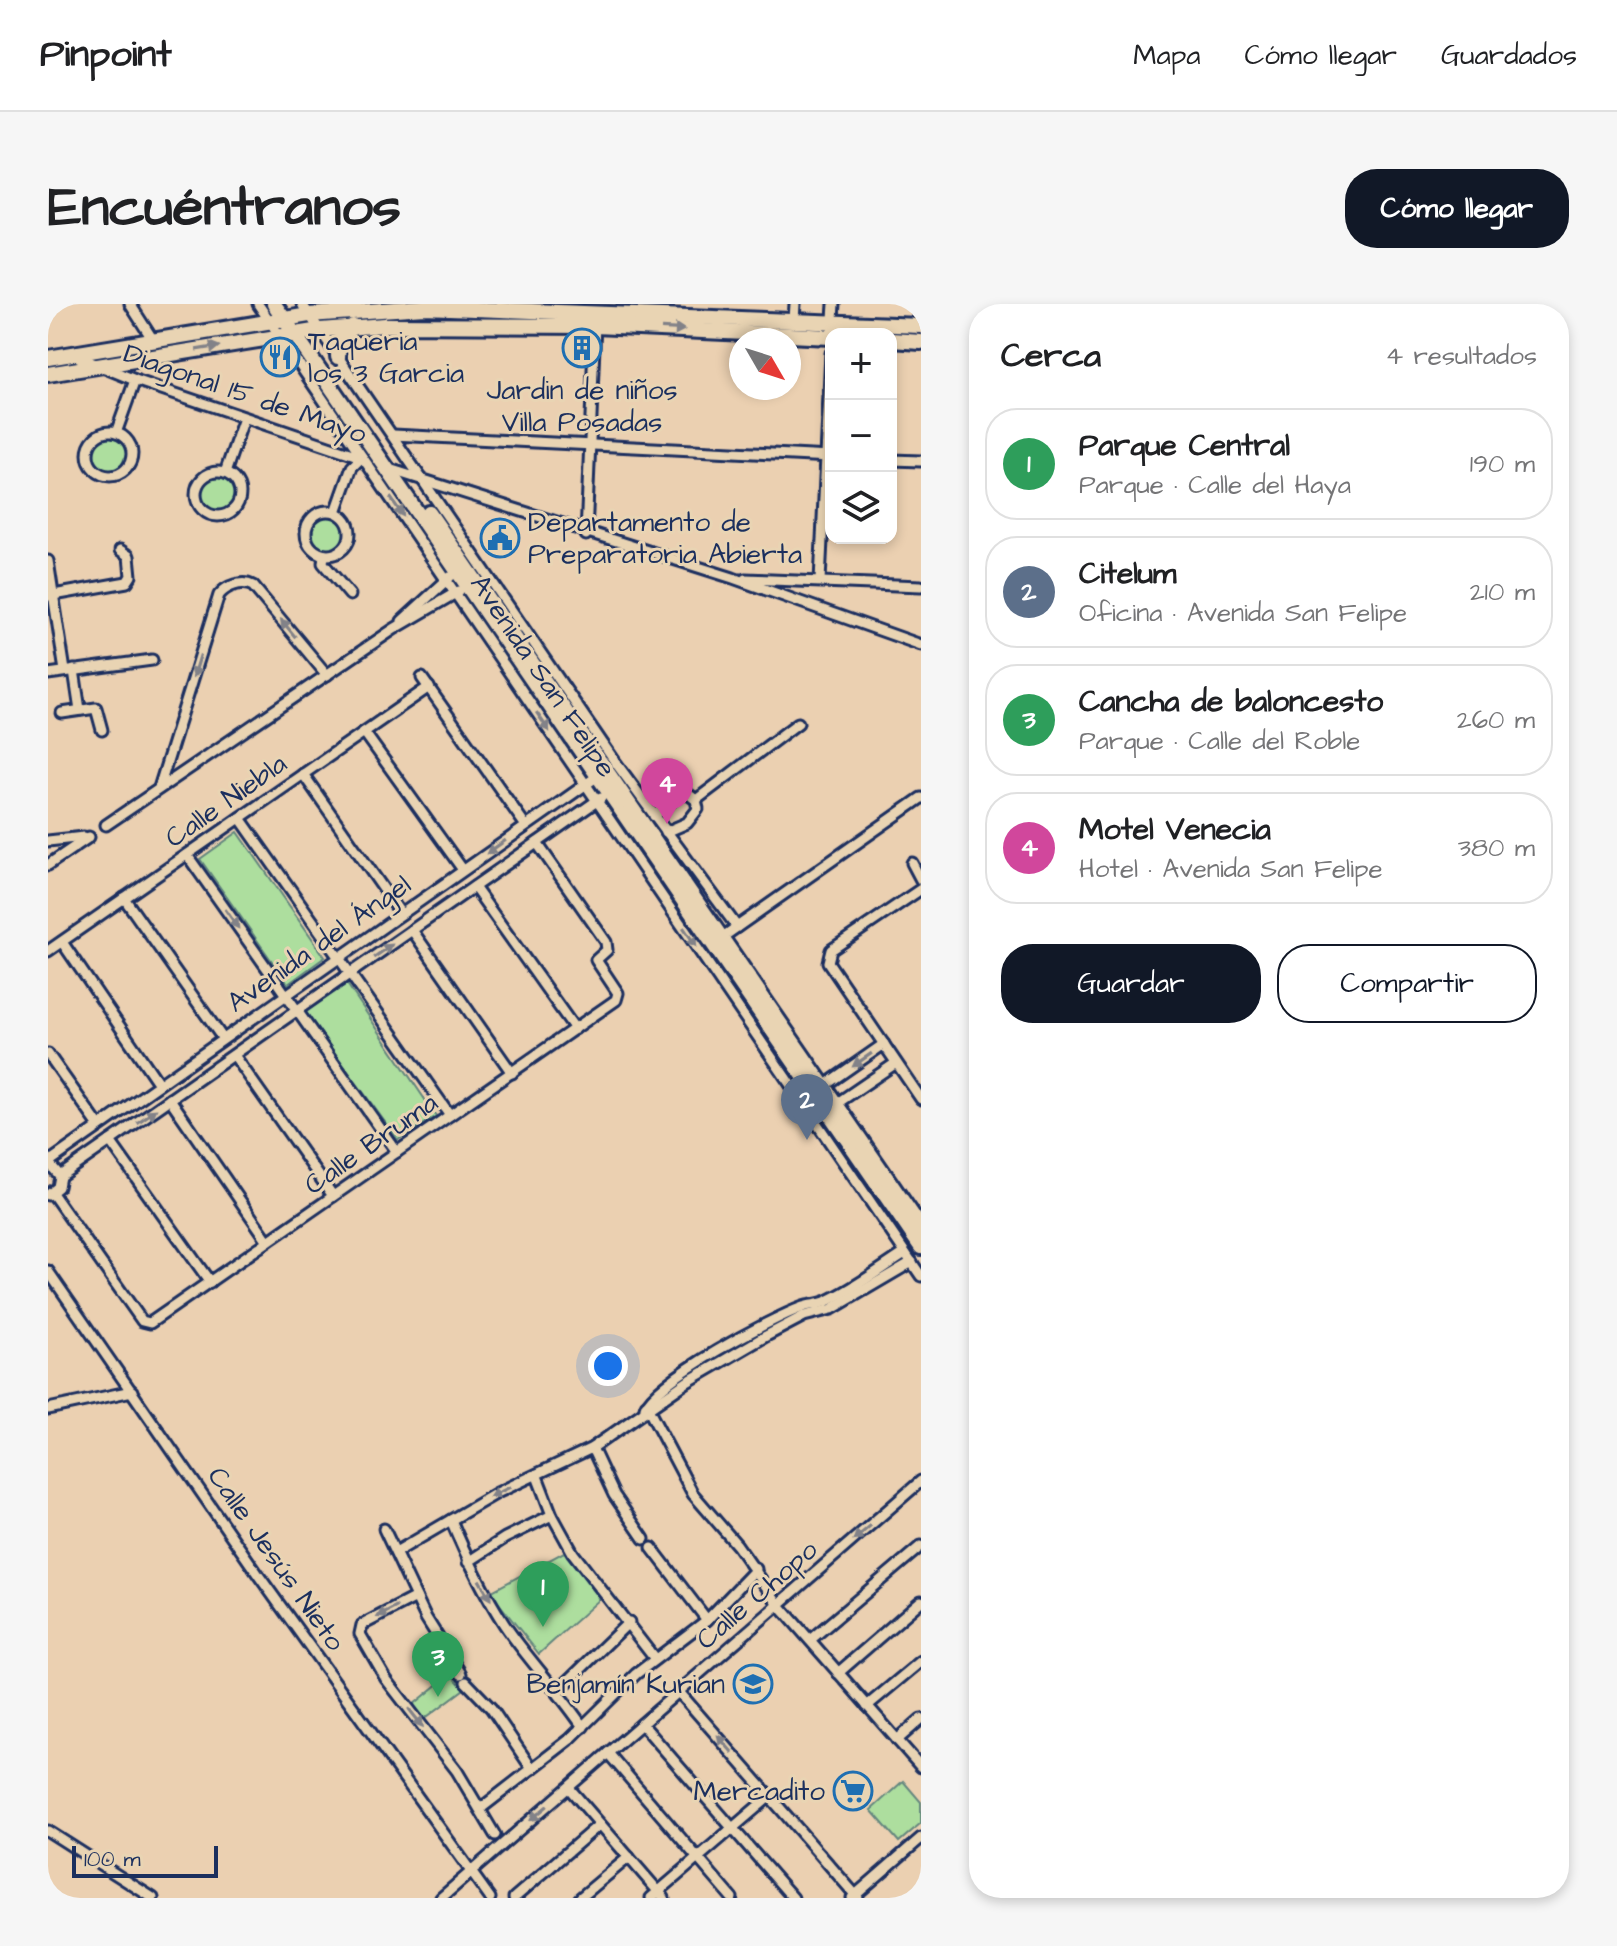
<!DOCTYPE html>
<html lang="es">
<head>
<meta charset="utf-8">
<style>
  :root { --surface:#fff; --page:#f6f6f6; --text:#202124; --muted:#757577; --line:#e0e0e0; --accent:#111827 }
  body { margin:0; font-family:"Architects Daughter",sans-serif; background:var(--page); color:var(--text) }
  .controls { position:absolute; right:24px; top:24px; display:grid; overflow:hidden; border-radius:16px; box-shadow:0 4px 12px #0003 }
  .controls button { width:72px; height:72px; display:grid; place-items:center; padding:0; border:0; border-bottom:2px solid var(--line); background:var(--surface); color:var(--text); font:40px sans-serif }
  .compass { position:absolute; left:681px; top:24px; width:72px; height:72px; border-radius:50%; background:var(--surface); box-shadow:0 4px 12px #0003; rotate:129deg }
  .scale { position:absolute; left:24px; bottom:20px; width:146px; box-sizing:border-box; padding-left:8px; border:4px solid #1b2f5e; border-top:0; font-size:22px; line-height:28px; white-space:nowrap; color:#1b2f5e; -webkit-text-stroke:6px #e9d4b3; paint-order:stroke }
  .you { position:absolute; left:560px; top:1062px; width:28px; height:28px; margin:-20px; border:6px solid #fff; border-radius:50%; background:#1a73e8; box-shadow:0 0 0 12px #1a73e833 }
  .badge { display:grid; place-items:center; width:52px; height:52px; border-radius:50%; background:var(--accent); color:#fff; font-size:26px; font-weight:700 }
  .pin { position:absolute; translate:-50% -66px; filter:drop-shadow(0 2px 4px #0008) }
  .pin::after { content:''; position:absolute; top:42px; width:28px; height:24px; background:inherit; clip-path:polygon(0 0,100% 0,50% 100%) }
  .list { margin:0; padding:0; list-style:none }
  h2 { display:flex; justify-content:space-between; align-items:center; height:104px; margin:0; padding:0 32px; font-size:34px }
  h2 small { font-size:26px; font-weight:400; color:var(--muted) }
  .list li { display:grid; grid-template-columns:52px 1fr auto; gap:24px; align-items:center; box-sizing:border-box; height:112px; margin:0 16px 16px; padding:0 16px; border:2px solid var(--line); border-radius:32px }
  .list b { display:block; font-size:30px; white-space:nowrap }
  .list p { margin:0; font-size:26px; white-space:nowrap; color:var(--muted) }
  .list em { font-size:26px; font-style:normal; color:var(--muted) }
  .actions { display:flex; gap:16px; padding:24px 32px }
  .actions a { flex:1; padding:18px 0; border:2px solid var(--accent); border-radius:32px; text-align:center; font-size:28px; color:var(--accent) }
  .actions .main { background:var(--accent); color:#fff }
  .icon { flex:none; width:44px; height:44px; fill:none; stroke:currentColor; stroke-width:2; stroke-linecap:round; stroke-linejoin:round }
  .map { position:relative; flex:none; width:873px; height:1594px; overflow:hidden; border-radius:32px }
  header { display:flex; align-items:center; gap:48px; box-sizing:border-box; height:112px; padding:0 40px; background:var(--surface); border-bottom:2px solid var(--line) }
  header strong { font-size:38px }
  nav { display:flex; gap:44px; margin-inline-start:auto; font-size:28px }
  .intro { display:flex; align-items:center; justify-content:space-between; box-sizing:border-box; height:192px; padding:0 48px }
  h1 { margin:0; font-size:56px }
  .button { padding:20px 36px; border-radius:32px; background:var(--accent); color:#fff; font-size:28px; font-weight:700 }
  main { display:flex; gap:48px; padding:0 48px }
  aside { flex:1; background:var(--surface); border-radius:32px; box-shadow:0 4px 12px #0003 }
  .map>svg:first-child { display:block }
</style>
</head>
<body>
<header>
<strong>Pinpoint</strong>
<nav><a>Mapa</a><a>Cómo llegar</a><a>Guardados</a></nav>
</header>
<div class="intro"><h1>Encuéntranos</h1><a class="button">Cómo llegar</a></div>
<main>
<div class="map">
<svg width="873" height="1594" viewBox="0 0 873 1594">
  <rect width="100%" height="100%" fill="#ebd0b1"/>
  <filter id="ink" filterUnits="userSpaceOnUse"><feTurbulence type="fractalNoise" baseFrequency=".0125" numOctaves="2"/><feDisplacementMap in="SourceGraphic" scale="16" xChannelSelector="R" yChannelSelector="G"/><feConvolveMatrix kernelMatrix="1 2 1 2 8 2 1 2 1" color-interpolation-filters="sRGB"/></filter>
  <g filter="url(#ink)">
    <g fill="#adde9e" stroke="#64867e" stroke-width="2">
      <path d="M68 131 80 146 72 165 53 168 41 153 49 134Z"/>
      <path d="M176 171 189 186 181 205 162 208 149 193 157 174Z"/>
      <path d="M286 210 299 225 291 245 272 247 259 233 267 213Z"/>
      <path d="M190 528 277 653 240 680 152 555Z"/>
      <path d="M299 680 388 812 350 836 257 708Z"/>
      <path d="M516 1248 552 1295 491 1350 442 1288Z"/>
      <path d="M403 1370 416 1385 376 1415 365 1401Z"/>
      <path d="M855 1477 873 1498V1519L851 1538 823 1506Z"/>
    </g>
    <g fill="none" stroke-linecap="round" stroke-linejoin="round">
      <defs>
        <g id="minor">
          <path d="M82 0 105 36"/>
          <path d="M210 0 873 972"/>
          <path d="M254 0 568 459 689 623"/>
          <path d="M746 16 747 0"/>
          <path d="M784 30 786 0"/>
          <path d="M25 51 87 76 313 153"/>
          <circle cx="62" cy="150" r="22"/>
          <path d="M68 129 87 76"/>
          <path d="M345 131 783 153"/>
          <path d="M843 156 873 157"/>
          <path d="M341 165 685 274 873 341"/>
          <circle cx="170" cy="190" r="22"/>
          <path d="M177 169 196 114"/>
          <circle cx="280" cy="229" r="22"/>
          <path d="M288 208 304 163 314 153"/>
          <path d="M538 231 547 19"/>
          <path d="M276 251 275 259 302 291"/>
          <path d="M0 257 17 367"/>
          <path d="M697 275 873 282"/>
          <path d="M772 277 783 49"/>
          <path d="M0 292 79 278 83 272 81 252 72 246"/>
          <path d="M354 317 402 273"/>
          <path d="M26 366 32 406"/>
          <path d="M0 370 104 356"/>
          <path d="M374 374 478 522"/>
          <path d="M14 409 48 404 54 426"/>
          <path d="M316 428 415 566"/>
          <path d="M255 470 353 610"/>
          <path d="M111 484 171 291C178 282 194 276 205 282L279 371"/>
          <path d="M648 496 750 419"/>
          <path d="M606 512 629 492 639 489 648 496 650 505 639 519 618 528"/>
          <path d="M192 514 402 811"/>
          <path d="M58 521 346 325 411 287"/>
          <path d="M0 537 36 533"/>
          <path d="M139 551 349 848"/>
          <path d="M864 559 873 576"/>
          <path d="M0 561 41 533"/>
          <path d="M426 583 527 725"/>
          <path d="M873 585 783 646 780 658 873 795"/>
          <path d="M76 594 175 735"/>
          <path d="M364 626 464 769"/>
          <path d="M669 637 873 494"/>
          <path d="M14 638 111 780"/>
          <path d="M0 647 381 383"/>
          <path d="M0 750 51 822"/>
          <path d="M186 751 285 892"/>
          <path d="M773 784 836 740"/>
          <path d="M122 795 220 937"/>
          <path d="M785 802 848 759"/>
          <path d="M62 837 162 978"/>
          <path d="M0 858 12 872 10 883 0 891"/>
          <path d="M1 858 554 469"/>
          <path d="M12 872 553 494"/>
          <path d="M4 889 94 1017 102 1019 568 696 570 689 548 656 559 646 558 638 489 539"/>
          <path d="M0 967 211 1272 442 1594"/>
          <path d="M598 1101 645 1190 689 1241 731 1301 873 1463"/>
          <path d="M597 1104C611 1074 722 1015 755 1003 763 1000 771 1001 779 997 806 985 832 965 857 949"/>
          <path d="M0 1105 84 1087"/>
          <path d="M544 1144 566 1191 596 1235"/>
          <path d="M489 1172 504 1211 525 1249 607 1355"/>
          <path d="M403 1216C418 1252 435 1287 456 1320 480 1356 511 1387 535 1423"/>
          <path d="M336 1225 378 1314 413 1370"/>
          <path d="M604 1244 659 1316"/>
          <path d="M348 1248 449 1189 544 1144 639 1078 718 1032 756 1012 784 1005 864 958"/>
          <path d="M420 1258 457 1234 504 1211"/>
          <path d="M368 1293 314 1321 312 1330 338 1375 409 1467 447 1531"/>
          <path d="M762 1336 873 1242"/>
          <path d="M790 1369 873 1297"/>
          <path d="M418 1378 443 1404 484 1465"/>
          <path d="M511 1386 581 1318"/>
          <path d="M631 1388 810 1594"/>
          <path d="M819 1402 873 1357"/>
          <path d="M594 1420 745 1594"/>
          <path d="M849 1436 873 1415"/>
          <path d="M560 1449 684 1594"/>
          <path d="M521 1484 616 1594"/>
          <path d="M432 1505 521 1436 588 1370 659 1316 708 1265"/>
          <path d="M0 1527 105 1594"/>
          <path d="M393 1594 873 1177"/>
          <path d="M466 1594 552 1520"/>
          <path d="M532 1594 581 1553"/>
          <path d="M603 1594 722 1492"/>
          <path d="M804 1594 873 1534"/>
        </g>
        <g id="secondary">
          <path d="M226 0 873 943"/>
          <path d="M843 36 873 38"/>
          <path d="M290 53 291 37 305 22"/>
          <path d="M0 54 261 11 376 3 873 22"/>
          <path d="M0 70 272 26 337 21 547 22 783 33"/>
          <path d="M381 209 873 924"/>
        </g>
      </defs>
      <use href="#minor" stroke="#1b2f5e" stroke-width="15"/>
      <use href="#secondary" stroke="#1b2f5e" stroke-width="20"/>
      <use href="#minor" stroke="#e9d4b3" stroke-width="9"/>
      <use href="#secondary" stroke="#e9d4b3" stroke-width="14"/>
    </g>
    <defs><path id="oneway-solid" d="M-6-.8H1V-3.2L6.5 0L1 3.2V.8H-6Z" transform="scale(2)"/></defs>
    <g fill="#828288">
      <use href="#oneway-solid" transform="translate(625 25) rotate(3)"/>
      <use href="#oneway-solid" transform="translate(160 44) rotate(-9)"/>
      <use href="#oneway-solid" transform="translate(349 203) rotate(56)"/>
      <use href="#oneway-solid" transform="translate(240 324) rotate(-129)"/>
      <use href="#oneway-solid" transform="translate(149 362) rotate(107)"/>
      <use href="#oneway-solid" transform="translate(495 418) rotate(56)"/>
      <use href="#oneway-solid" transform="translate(448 543) rotate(145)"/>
      <use href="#oneway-solid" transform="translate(184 615) rotate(55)"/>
      <use href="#oneway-solid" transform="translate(642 633) rotate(56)"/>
      <use href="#oneway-solid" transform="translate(335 647) rotate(-35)"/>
      <use href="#oneway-solid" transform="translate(814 756) rotate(145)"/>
      <use href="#oneway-solid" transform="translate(99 812) rotate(-35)"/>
      <use href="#oneway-solid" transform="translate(452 1188) rotate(154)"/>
      <use href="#oneway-solid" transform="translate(814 1229) rotate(139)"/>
      <use href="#oneway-solid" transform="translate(437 1286) rotate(60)"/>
      <use href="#oneway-solid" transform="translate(339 1308) rotate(152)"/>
      <use href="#oneway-solid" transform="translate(368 1414) rotate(52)"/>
      <use href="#oneway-solid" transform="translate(677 1440) rotate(-131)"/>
      <use href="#oneway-solid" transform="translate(491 1509) rotate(140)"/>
    </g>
  </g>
  <defs>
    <symbol id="building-ring" viewBox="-11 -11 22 22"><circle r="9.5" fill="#e9d4b3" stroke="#1f6fb2" stroke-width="1.5"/><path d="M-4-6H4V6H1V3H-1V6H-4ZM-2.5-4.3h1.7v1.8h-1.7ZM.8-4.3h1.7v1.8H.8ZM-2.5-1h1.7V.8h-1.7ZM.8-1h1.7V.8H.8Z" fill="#1f6fb2"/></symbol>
    <symbol id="restaurant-ring" viewBox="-11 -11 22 22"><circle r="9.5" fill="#e9d4b3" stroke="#1f6fb2" stroke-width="1.5"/><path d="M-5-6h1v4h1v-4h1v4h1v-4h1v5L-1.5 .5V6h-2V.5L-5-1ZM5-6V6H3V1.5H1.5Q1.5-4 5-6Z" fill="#1f6fb2"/></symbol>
    <symbol id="civic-ring" viewBox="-11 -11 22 22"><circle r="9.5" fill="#e9d4b3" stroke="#1f6fb2" stroke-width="1.5"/><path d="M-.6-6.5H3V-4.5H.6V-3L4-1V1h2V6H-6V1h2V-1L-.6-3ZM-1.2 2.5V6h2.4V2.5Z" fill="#1f6fb2"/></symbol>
    <symbol id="school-ring" viewBox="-11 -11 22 22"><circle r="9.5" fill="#e9d4b3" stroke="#1f6fb2" stroke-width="1.5"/><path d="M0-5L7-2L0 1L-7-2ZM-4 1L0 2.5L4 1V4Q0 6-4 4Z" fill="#1f6fb2"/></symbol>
    <symbol id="supermarket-ring" viewBox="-11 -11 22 22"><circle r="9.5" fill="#e9d4b3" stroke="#1f6fb2" stroke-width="1.5"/><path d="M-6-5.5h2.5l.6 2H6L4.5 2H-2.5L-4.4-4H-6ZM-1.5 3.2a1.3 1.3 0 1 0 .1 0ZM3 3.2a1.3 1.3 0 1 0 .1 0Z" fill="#1f6fb2"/></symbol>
  </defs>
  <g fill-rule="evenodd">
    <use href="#building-ring" x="512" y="22" width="44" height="44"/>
    <use href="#restaurant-ring" x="210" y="31" width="44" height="44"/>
    <use href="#civic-ring" x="430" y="212" width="44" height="44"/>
    <use href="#school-ring" x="683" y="1358" width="44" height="44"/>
    <use href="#supermarket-ring" x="783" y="1465" width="44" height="44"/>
  </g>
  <g text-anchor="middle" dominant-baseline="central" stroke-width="6" stroke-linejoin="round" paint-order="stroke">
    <g font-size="28" fill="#1b2f5e" stroke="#e9d4b3" text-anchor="start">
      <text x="260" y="37">Taqueria<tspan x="260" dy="32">los 3 Garcia</tspan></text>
      <text x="534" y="86" text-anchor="middle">Jardin de niños<tspan x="534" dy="32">Villa Posadas</tspan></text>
      <text x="480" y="218">Departamento de<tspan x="480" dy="32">Preparatoria Abierta</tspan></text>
      <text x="677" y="1380" text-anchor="end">Benjamín Kurian</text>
      <text x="777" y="1487" text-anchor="end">Mercadito</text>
    </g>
    <g font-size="28" fill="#1b2f5e" stroke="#e9d4b3">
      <text transform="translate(197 90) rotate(19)">Diagonal 15 de Mayo</text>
      <text transform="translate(495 372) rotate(56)">Avenida San Felipe</text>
      <text transform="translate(178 497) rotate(-35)">Calle Niebla</text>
      <text transform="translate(271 640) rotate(-35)">Avenida del Ángel</text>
      <text transform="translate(323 840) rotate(-35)">Calle Bruma</text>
      <text transform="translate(228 1255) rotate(55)">Calle Jesús Nieto</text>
      <text transform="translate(709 1291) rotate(-41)">Calle Chopo</text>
    </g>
  </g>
</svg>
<div class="controls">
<button>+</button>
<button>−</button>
<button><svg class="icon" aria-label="layers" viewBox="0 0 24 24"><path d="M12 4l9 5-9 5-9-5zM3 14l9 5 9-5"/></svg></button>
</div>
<svg class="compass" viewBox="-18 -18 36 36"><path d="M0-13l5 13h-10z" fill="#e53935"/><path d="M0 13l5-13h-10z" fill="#757577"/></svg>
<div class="scale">100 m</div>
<div class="you"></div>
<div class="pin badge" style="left:495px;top:1323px;background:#2e9e5b">1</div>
<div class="pin badge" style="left:759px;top:836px;background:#5c6f8a">2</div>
<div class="pin badge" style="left:390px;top:1393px;background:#2e9e5b">3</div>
<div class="pin badge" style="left:619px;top:520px;background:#d1479c">4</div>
</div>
<aside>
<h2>Cerca<small>4 resultados</small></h2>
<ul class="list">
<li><span class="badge" style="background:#2e9e5b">1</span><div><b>Parque Central</b><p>Parque · Calle del Haya</p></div><em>190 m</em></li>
<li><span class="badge" style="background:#5c6f8a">2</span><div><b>Citelum</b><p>Oficina · Avenida San Felipe</p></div><em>210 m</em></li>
<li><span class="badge" style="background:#2e9e5b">3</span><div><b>Cancha de baloncesto</b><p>Parque · Calle del Roble</p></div><em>260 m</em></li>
<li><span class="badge" style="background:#d1479c">4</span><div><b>Motel Venecia</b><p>Hotel · Avenida San Felipe</p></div><em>380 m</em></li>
</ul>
<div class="actions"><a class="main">Guardar</a><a>Compartir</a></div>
</aside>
</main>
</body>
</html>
